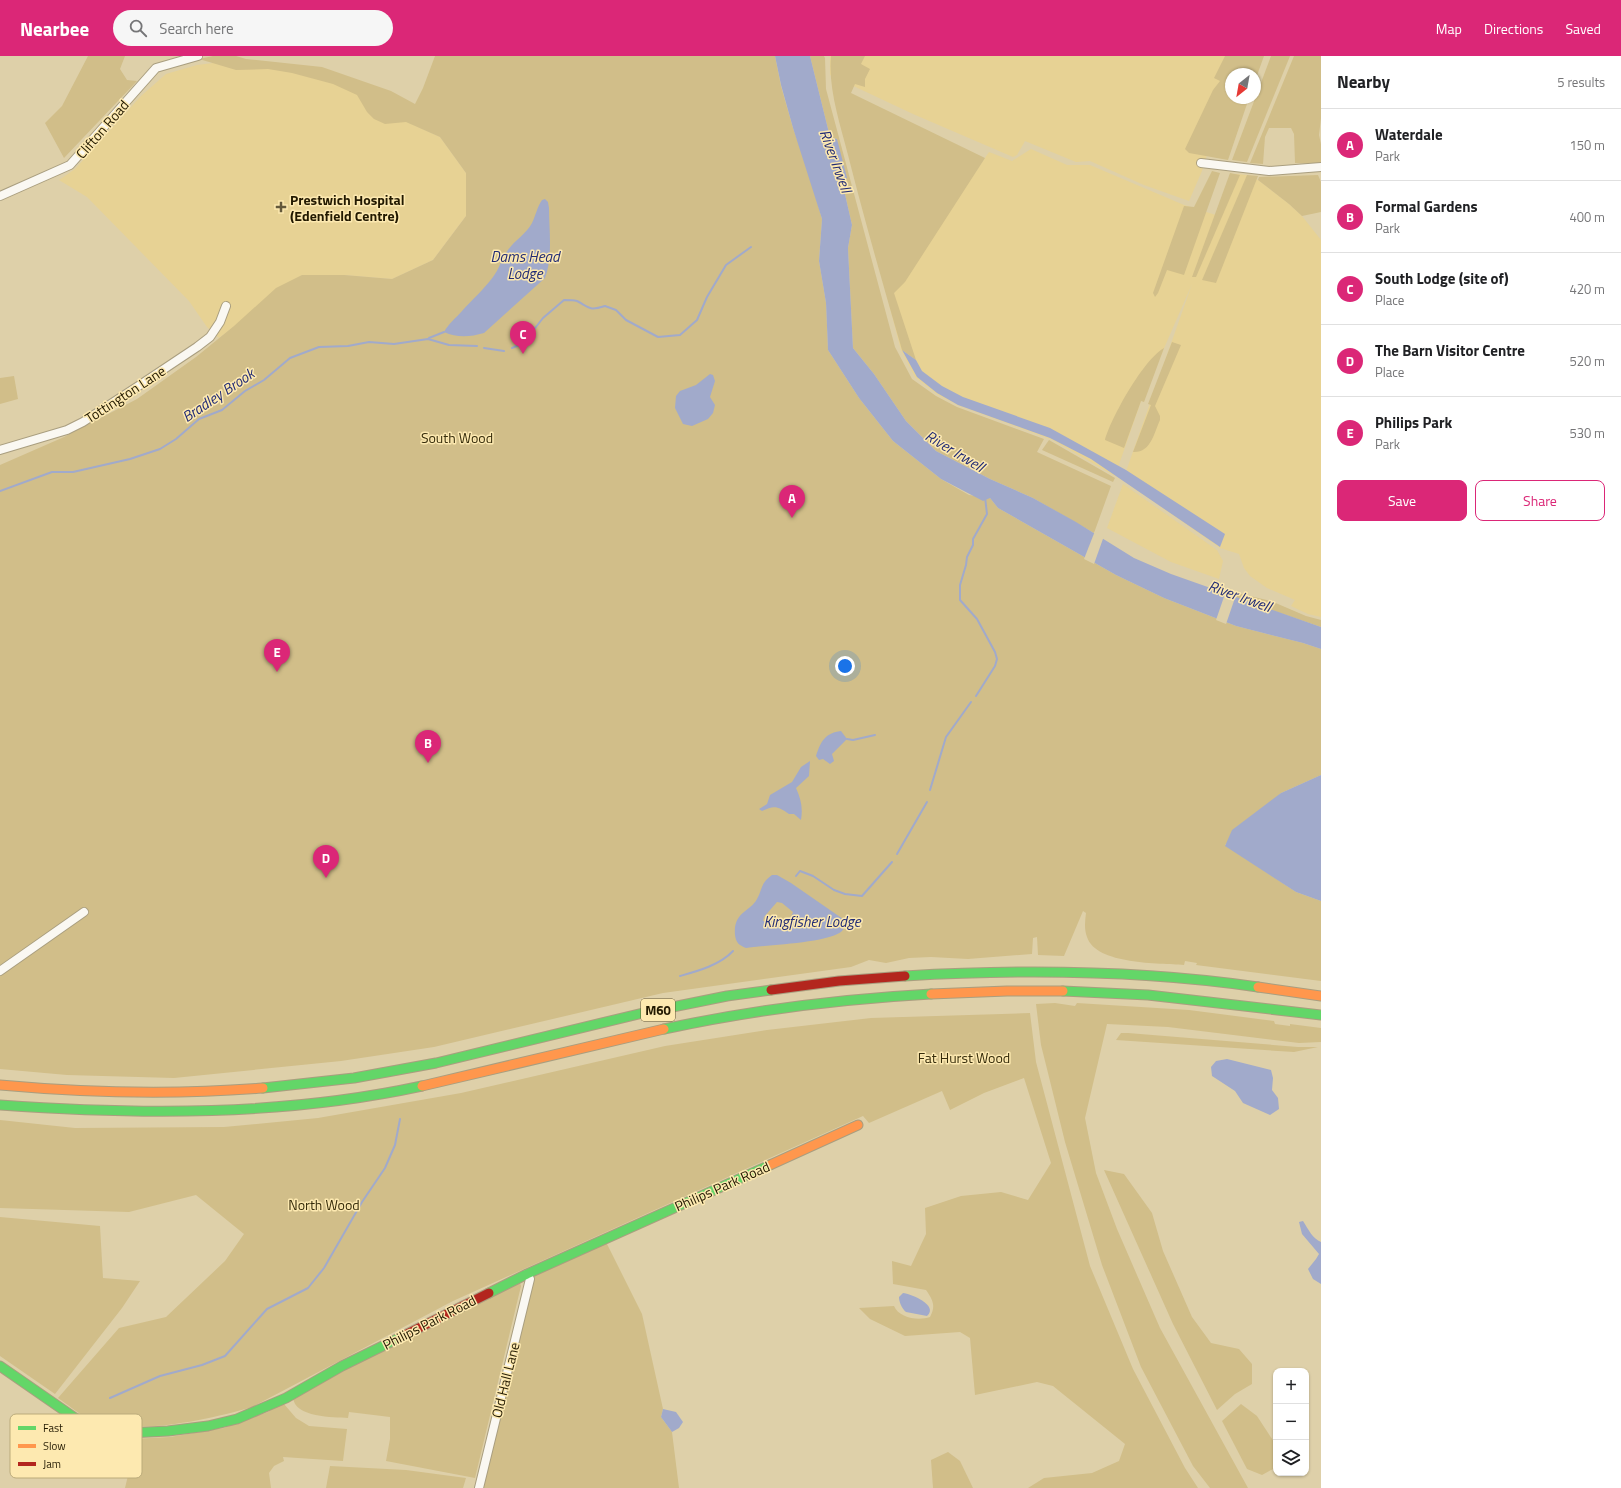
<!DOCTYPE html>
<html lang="en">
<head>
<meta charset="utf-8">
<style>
  :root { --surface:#fff; --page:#f6f6f6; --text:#202124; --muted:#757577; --line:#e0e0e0; --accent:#db2777 }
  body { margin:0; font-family:"Titillium Web",sans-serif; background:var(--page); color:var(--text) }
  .controls { position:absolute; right:12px; bottom:12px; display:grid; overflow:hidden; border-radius:8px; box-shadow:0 1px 3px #0004 }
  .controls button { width:36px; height:36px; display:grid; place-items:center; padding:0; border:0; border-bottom:1px solid var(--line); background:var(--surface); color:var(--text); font:20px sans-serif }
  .compass { position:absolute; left:1225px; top:12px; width:36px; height:36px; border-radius:50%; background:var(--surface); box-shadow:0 1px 3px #0004; rotate:211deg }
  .you { position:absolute; left:845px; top:610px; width:14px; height:14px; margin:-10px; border:3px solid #fff; border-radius:50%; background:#1a73e8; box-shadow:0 0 0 6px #1a73e833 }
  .badge { display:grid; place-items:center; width:26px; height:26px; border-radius:50%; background:var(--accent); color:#fff; font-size:13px; font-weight:700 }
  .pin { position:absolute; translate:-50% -33px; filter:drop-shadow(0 1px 2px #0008) }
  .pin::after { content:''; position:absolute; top:21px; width:14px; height:12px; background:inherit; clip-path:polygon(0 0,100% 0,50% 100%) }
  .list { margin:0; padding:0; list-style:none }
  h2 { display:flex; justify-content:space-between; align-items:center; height:52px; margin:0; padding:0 16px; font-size:17px }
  h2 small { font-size:13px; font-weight:400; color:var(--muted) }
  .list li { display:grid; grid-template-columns:26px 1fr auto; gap:12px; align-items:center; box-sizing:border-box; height:72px; padding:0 16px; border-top:1px solid var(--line) }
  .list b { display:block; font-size:15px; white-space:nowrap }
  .list p { margin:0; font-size:13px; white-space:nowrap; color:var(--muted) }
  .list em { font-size:13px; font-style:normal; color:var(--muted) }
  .actions { display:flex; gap:8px; padding:12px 16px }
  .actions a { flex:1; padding:9px 0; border:1px solid var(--accent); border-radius:8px; text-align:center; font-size:14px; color:var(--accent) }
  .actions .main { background:var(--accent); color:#fff }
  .icon { flex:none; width:22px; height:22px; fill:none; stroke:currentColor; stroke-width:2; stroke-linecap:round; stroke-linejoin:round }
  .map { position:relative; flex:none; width:1321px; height:1432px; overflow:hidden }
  header { display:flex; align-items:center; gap:24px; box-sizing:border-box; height:56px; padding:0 20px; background:var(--accent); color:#fff }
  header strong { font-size:19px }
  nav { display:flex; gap:22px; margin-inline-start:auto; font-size:14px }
  .search { width:280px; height:36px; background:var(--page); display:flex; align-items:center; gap:10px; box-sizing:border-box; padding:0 14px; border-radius:22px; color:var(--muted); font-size:15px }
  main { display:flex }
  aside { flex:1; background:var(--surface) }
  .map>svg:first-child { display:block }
</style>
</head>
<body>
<header>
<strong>Nearbee</strong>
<div class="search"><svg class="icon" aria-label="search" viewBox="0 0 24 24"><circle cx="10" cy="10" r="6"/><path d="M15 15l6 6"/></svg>Search here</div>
<nav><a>Map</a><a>Directions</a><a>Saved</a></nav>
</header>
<main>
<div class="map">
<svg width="1321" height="1432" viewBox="0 0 1321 1432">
  <rect width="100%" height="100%" fill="#ded0a9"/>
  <g fill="#e7d294">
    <path d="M830 0H1237L1202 115 1189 145 1144 129 1090 105 1076 106 1025 85 1017 99 1013 101 913 58 830 19Z"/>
    <path d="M221 6 318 15 407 66 440 81 466 117V160L433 204 392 223 344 219H302L219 282 207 271 189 245 87 141 59 124 75 113 141 40 166 18 197 9Z"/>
    <path d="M1031 93 1067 109H1090L1184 149 1219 160 1236 118 1247 119 1258 124 1289 148 1302 160 1321 184V561L1308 558 1291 550 1295 544 1267 532 1250 520 1244 512 1239 498 1220 492 1123 424 1192 228 1141 345 1115 420 1053 384 958 349 937 338 915 321 901 294 888 244 894 237 989 96 1012 105Z"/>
    <path d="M1123 428 1217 494 1223 505 1219 523 1171 506 1107 472Z"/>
  </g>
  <g fill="#d1be89">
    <path d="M88 0H125L120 13 127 24 137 25 64 102 45 67 62 50Z"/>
    <path d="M213 0H236L246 3 322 11 391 35 415 48 423 32 435 0H775L781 30 793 72 807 111 822 163 819 205 826 247 828 294 859 342 893 385 941 423 969 439 990 442 998 452 1116 519 1164 542 1236 570 1303 587 1321 593V719L1281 737 1225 789 1296 836 1321 845V925L1196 909 1197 907 1185 905 1184 909C1160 907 1096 909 1087 881 1084 873 1085 865 1086 857L1083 855 1064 900 1038 899 1037 881 1033 882 1032 898 968 903 931 901 909 902 886 907 869 904 851 911 663 937 434 991 341 1005 174 1022 67 1019 0 1013V409L64 381 137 343 196 301 234 270 276 232 302 219H344L392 223 433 204 466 160V117L440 81 406 66 385 68 374 63 367 56 357 39 333 28 292 17 268 13 236 14 199 3Z"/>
    <path d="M810 0H824L825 2 826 33 895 291 912 323 936 340 957 351 1044 383 1037 396 1111 430 1094 477 1033 442 990 423 936 395 906 365 874 318 853 292 848 192 852 169 842 125 837 83 830 81Z"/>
    <path d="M831 0H865L861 8 870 13 865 23V31L855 28 851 37 985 102 905 226 894 237 916 304 902 294 900 287C882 225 864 162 848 99 840 67 828 33 831 0Z"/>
    <path d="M1225 0H1264L1255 25V18H1231V42H1249L1228 104 1189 97 1185 93 1213 34 1220 25 1214 22Z"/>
    <path d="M1271 0H1290L1247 106 1232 104Z"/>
    <path d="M1294 0H1321V62L1319 79 1321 88V107L1319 108 1295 107 1294 78 1291 72H1269L1265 81 1263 108 1250 107Z"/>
    <path d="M1212 115 1220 117 1184 219 1167 214 1158 237 1155 241 1153 237 1184 150 1194 151Z"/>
    <path d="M1230 117 1240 119 1196 221H1192Z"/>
    <path d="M1247 119 1258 120 1216 227 1202 224Z"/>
    <path d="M1318 119 1321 126V156L1302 160 1289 148 1258 124 1259 121Z"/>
    <path d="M1172 286 1181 289 1155 350 1160 360V364C1154 377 1151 397 1133 396L1151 349 1148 348Z"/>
    <path d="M1164 292 1144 346 1141 345 1124 392 1105 384C1111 362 1143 304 1164 292Z"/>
    <path d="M14 320 18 343 0 348V322Z"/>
    <path d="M1049 384 1115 422 1113 426 1042 394Z"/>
    <path d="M1237 537 1271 545 1306 560 1321 564V571L1237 542Z"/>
    <path d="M1055 947 1075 950 1077 947 1189 954 1274 965 1275 968 1290 970V968L1321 972V986L1299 987 1168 971 1107 968 1085 1062 1096 1117 1117 1173 1160 1272 1248 1432H1210L1193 1410 1141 1311 1102 1209 1065 1086 1048 1017 1041 989 1036 948Z"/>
    <path d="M1030 957 1036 1006 1090 1210 1133 1313 1185 1412 1198 1432H1028L1044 1422 1092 1417 1119 1405 1125 1388 1053 1330 1037 1326 975 1339 970 1282 960 1276 905 1280 870 1263 859 1252 894 1250C899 1262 918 1265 930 1261 936 1250 933 1244 926 1234L893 1228 892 1205 911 1210 926 1178 925 1152 961 1140 1001 1136 1028 1144 1051 1107 1024 1022 984 1037 950 1054 942 1035 869 1067 863 1060 453 1245 252 1351C208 1364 135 1380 91 1364 81 1360 67 1348 58 1342L119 1272 166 1261 225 1205 244 1178 196 1139 129 1156 0 1152V1064L75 1072 224 1071 318 1062 461 1037 665 990 767 974 871 962Z"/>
    <path d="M1121 977H1128L1298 991H1318L1294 996 1116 984Z"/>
    <path d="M1104 1114 1124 1118 1152 1157 1163 1195 1192 1261 1211 1287 1239 1293 1252 1308V1328L1235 1338 1217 1354 1173 1268Z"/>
    <path d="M0 1161 100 1170 103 1222 140 1225 122 1252 55 1338 0 1300Z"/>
    <path d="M606 1186 642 1258 663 1353 661 1361 672 1376 679 1432H483L534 1217Z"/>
    <path d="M515 1227H520L521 1230 475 1422 386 1405 390 1383V1361L349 1356 348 1362C334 1361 294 1362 293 1341Z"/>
    <path d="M284 1348 296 1362 309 1370 347 1373 343 1405 283 1401 284 1405 274 1410 269 1417 271 1432H125L131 1407 132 1383 170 1381 224 1372 268 1356 278 1349Z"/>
    <path d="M1241 1348 1257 1360 1276 1389 1275 1412 1262 1419 1247 1413 1222 1365Z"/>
    <path d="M948 1396 960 1405 973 1432H933L931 1404Z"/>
    <path d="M330 1410 406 1414 466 1422 463 1432H326Z"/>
  </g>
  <g fill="#a1aacb" fill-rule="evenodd">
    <path d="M775 0H810L830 81 837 83 847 122 842 125 852 169 848 192 853 292 874 318 906 365 936 395 990 423 1033 442 1076 466 1134 502 1171 518 1321 571V593L1303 587 1236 570 1164 542 1116 519 998 452 990 442 983 445 941 423 893 385 859 342 828 294 826 247 819 205 822 163 793 72 781 29Z"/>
    <path d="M545 143 548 146 549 152C549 174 553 201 545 222L484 277C470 281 457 282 444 276 449 267 456 262 462 255 472 244 484 233 493 221 500 212 501 203 508 194 515 184 526 178 532 167 536 159 537 151 542 144Z"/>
    <path d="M902 294 916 304 922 315 942 330 963 341 1050 372 1126 414 1225 478 1220 491 1091 403 1050 382 958 349 937 337 917 321Z"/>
    <path d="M710 318 713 319 715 325 710 341 715 349 713 357 708 363 692 370 683 368 675 352 676 340 680 335 696 329Z"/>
    <path d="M841 675 847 683 832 698 834 705 830 708 823 703 819 704 816 700C821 685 825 677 841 675Z"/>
    <path d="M810 705 809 720 796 732C801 743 803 752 801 764L794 758H789C778 750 774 749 762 755L759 753 767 748 770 739 792 726 801 711Z"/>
    <path d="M1321 719V845L1296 836 1225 790 1232 774 1281 737Z"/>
    <path d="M772 819H777L791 827 843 863 845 866C845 869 844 873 842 875 830 887 766 889 746 892 739 889 736 887 735 879 733 856 750 856 757 843 763 832 760 828 772 819ZM777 846 782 847 793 856 791 861 782 865H763L764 861Z"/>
    <path d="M1227 1003 1271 1014 1273 1022 1272 1034 1278 1042 1279 1053 1270 1059 1243 1047 1235 1035 1212 1020 1211 1011 1216 1005Z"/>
    <path d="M1303 1165C1308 1173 1313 1183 1321 1186V1228L1313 1223 1308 1213 1316 1203 1319 1198 1302 1178 1299 1166Z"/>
    <path d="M903 1237C911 1238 939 1249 927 1260L906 1256C902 1253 899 1246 899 1241Z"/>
    <path d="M663 1353 676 1356 683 1366 679 1372 672 1376 661 1361Z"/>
  </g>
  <g fill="#ded0a9">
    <path d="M1095 475 1104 480 1094 508 1084 503Z"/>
    <path d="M1226 535 1236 539 1226 568 1216 564Z"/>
  </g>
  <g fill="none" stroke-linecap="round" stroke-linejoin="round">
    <g stroke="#a1aacb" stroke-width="2">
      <path d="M532 276 543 262 564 244C568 244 573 244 577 245 590 252 589 255 605 250L616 254 626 264 658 281 680 279 697 264 707 241 726 209 751 191"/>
      <path d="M429 282 444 276"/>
      <path d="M484 292 504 295"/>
      <path d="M512 292 526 286"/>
      <path d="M0 435 52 416H73L130 403 160 393 176 383 199 363 222 354 245 335 264 324 290 302 319 291 348 290 369 286 394 288 428 283 449 289 477 290"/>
      <path d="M976 640 995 610 997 603 995 596 977 563 960 544V529L966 509 967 501 973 489V483L987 458 985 441"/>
      <path d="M847 683 853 684 875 679"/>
      <path d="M930 734 946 681 971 646"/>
      <path d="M897 798 927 746"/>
      <path d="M796 820 800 815 813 820 834 834 845 838 862 840 892 806"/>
      <path d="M680 920C698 915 720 909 733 895"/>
      <path d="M110 1342 160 1320 202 1309 225 1300 267 1253 308 1232 324 1212 362 1146 385 1112 395 1089 400 1063"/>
    </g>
    <defs>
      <g id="street">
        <path d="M1201 107 1269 115 1321 111"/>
        <path d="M0 140 70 109 156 12 198 0"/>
        <path d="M0 394 67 374 83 366 140 329 197 291 210 281 220 266 226 250"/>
        <path d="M0 915 84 856"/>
        <path d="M479 1432 530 1223 527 1218"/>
      </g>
      <g id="fast">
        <path d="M905 920C1023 913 1141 914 1258 931"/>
        <path d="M1063 935 1148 939 1321 959"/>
        <path d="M664 973C752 954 841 943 931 938"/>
        <path d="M263 1032 354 1022 436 1007 643 957 727 940 771 934"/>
        <path d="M0 1049C141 1059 283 1060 422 1030"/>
        <path d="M489 1237 527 1218 770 1109"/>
        <path d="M0 1310 75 1362 90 1369 129 1377 168 1375 208 1370 237 1363 286 1342 342 1310 403 1280"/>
      </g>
      <g id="slow">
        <path d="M1258 931 1321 940"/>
        <path d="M931 938 1007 935H1063"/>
        <path d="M0 1029C88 1037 175 1039 263 1032"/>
        <path d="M422 1030 664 973"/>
        <path d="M770 1109 858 1069"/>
      </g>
      <g id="jam">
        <path d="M771 934 839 925 905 920"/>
        <path d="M403 1280 489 1237"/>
      </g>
    </defs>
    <use href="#street" stroke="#a99e7f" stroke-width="10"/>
    <use href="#fast" stroke="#a99e7f" stroke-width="11"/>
    <use href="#slow" stroke="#a99e7f" stroke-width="11"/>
    <use href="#jam" stroke="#a99e7f" stroke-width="11"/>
    <use href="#street" stroke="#faf8f2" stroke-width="8"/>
    <use href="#fast" stroke="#63d668" stroke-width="9"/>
    <use href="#slow" stroke="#ff974d" stroke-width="9"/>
    <use href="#jam" stroke="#b3261e" stroke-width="9"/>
  </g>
  <path fill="#64593b" stroke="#fde9b0" stroke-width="1.5" d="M279 145h4v4h4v4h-4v4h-4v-4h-4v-4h4z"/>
  <g text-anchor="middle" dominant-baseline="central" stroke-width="3" stroke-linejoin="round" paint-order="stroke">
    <rect fill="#fde9b0" stroke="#645735" stroke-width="1" x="641" y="943" width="34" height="22" rx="3"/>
    <g font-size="13" font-weight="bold" fill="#221900">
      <text x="658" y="954">M60</text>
    </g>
    <g font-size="14" fill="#221900" stroke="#fde9b0">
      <text transform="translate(102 73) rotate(-49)">Clifton Road</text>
      <text transform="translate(125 338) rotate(-33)">Tottington Lane</text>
      <text transform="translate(722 1130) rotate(-24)">Philips Park Road</text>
      <text transform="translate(429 1266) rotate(-27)">Philips Park Road</text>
      <text transform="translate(505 1324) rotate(-76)">Old Hall Lane</text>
    </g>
    <g font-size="14" font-weight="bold" fill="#221900" stroke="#fde9b0" text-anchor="start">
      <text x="290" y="143">Prestwich Hospital<tspan x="290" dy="16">(Edenfield Centre)</tspan></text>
    </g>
    <g font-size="14" fill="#352b0a" stroke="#fde9b0">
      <text x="457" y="381">South Wood</text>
      <text x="964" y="1001">Fat Hurst Wood</text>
      <text x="324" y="1148">North Wood</text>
    </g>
    <g font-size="15" font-style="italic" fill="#212b75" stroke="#fde9b0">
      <text transform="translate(836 105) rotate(70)">River Irwell</text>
      <text x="525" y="200">Dams Head<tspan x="525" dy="17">Lodge</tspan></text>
      <text transform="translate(218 339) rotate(-34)">Bradley Brook</text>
      <text transform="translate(955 395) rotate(31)">River Irwell</text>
      <text transform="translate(1240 540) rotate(20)">River Irwell</text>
      <text x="812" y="865">Kingfisher Lodge</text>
    </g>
  </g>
  <rect x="10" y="1358" width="132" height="64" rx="6" fill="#fde9b0" stroke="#bbab7b" stroke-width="1"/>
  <rect x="18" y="1370" width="18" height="4" fill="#63d668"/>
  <rect x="18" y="1388" width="18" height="4" fill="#ff974d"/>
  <rect x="18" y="1406" width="18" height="4" fill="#b3261e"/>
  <g font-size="11" fill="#221900">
    <text x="43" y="1376">Fast</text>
    <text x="43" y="1394">Slow</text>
    <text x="43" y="1412">Jam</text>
  </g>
</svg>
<div class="controls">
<button>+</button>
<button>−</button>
<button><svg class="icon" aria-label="layers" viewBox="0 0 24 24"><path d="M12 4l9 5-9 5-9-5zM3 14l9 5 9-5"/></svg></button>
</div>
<svg class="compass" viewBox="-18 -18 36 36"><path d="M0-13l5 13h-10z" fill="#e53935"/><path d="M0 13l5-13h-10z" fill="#757577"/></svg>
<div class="you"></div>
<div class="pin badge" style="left:792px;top:462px">A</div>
<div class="pin badge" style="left:428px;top:707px">B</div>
<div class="pin badge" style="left:523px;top:298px">C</div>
<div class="pin badge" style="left:326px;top:822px">D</div>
<div class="pin badge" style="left:277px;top:616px">E</div>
</div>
<aside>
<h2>Nearby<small>5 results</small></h2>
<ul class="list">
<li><span class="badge">A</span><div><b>Waterdale</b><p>Park</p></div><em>150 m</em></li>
<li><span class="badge">B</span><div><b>Formal Gardens</b><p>Park</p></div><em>400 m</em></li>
<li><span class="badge">C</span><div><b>South Lodge (site of)</b><p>Place</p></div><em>420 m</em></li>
<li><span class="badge">D</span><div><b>The Barn Visitor Centre</b><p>Place</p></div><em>520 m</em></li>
<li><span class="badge">E</span><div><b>Philips Park</b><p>Park</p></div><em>530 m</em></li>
</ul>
<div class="actions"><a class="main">Save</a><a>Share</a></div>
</aside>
</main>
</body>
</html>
